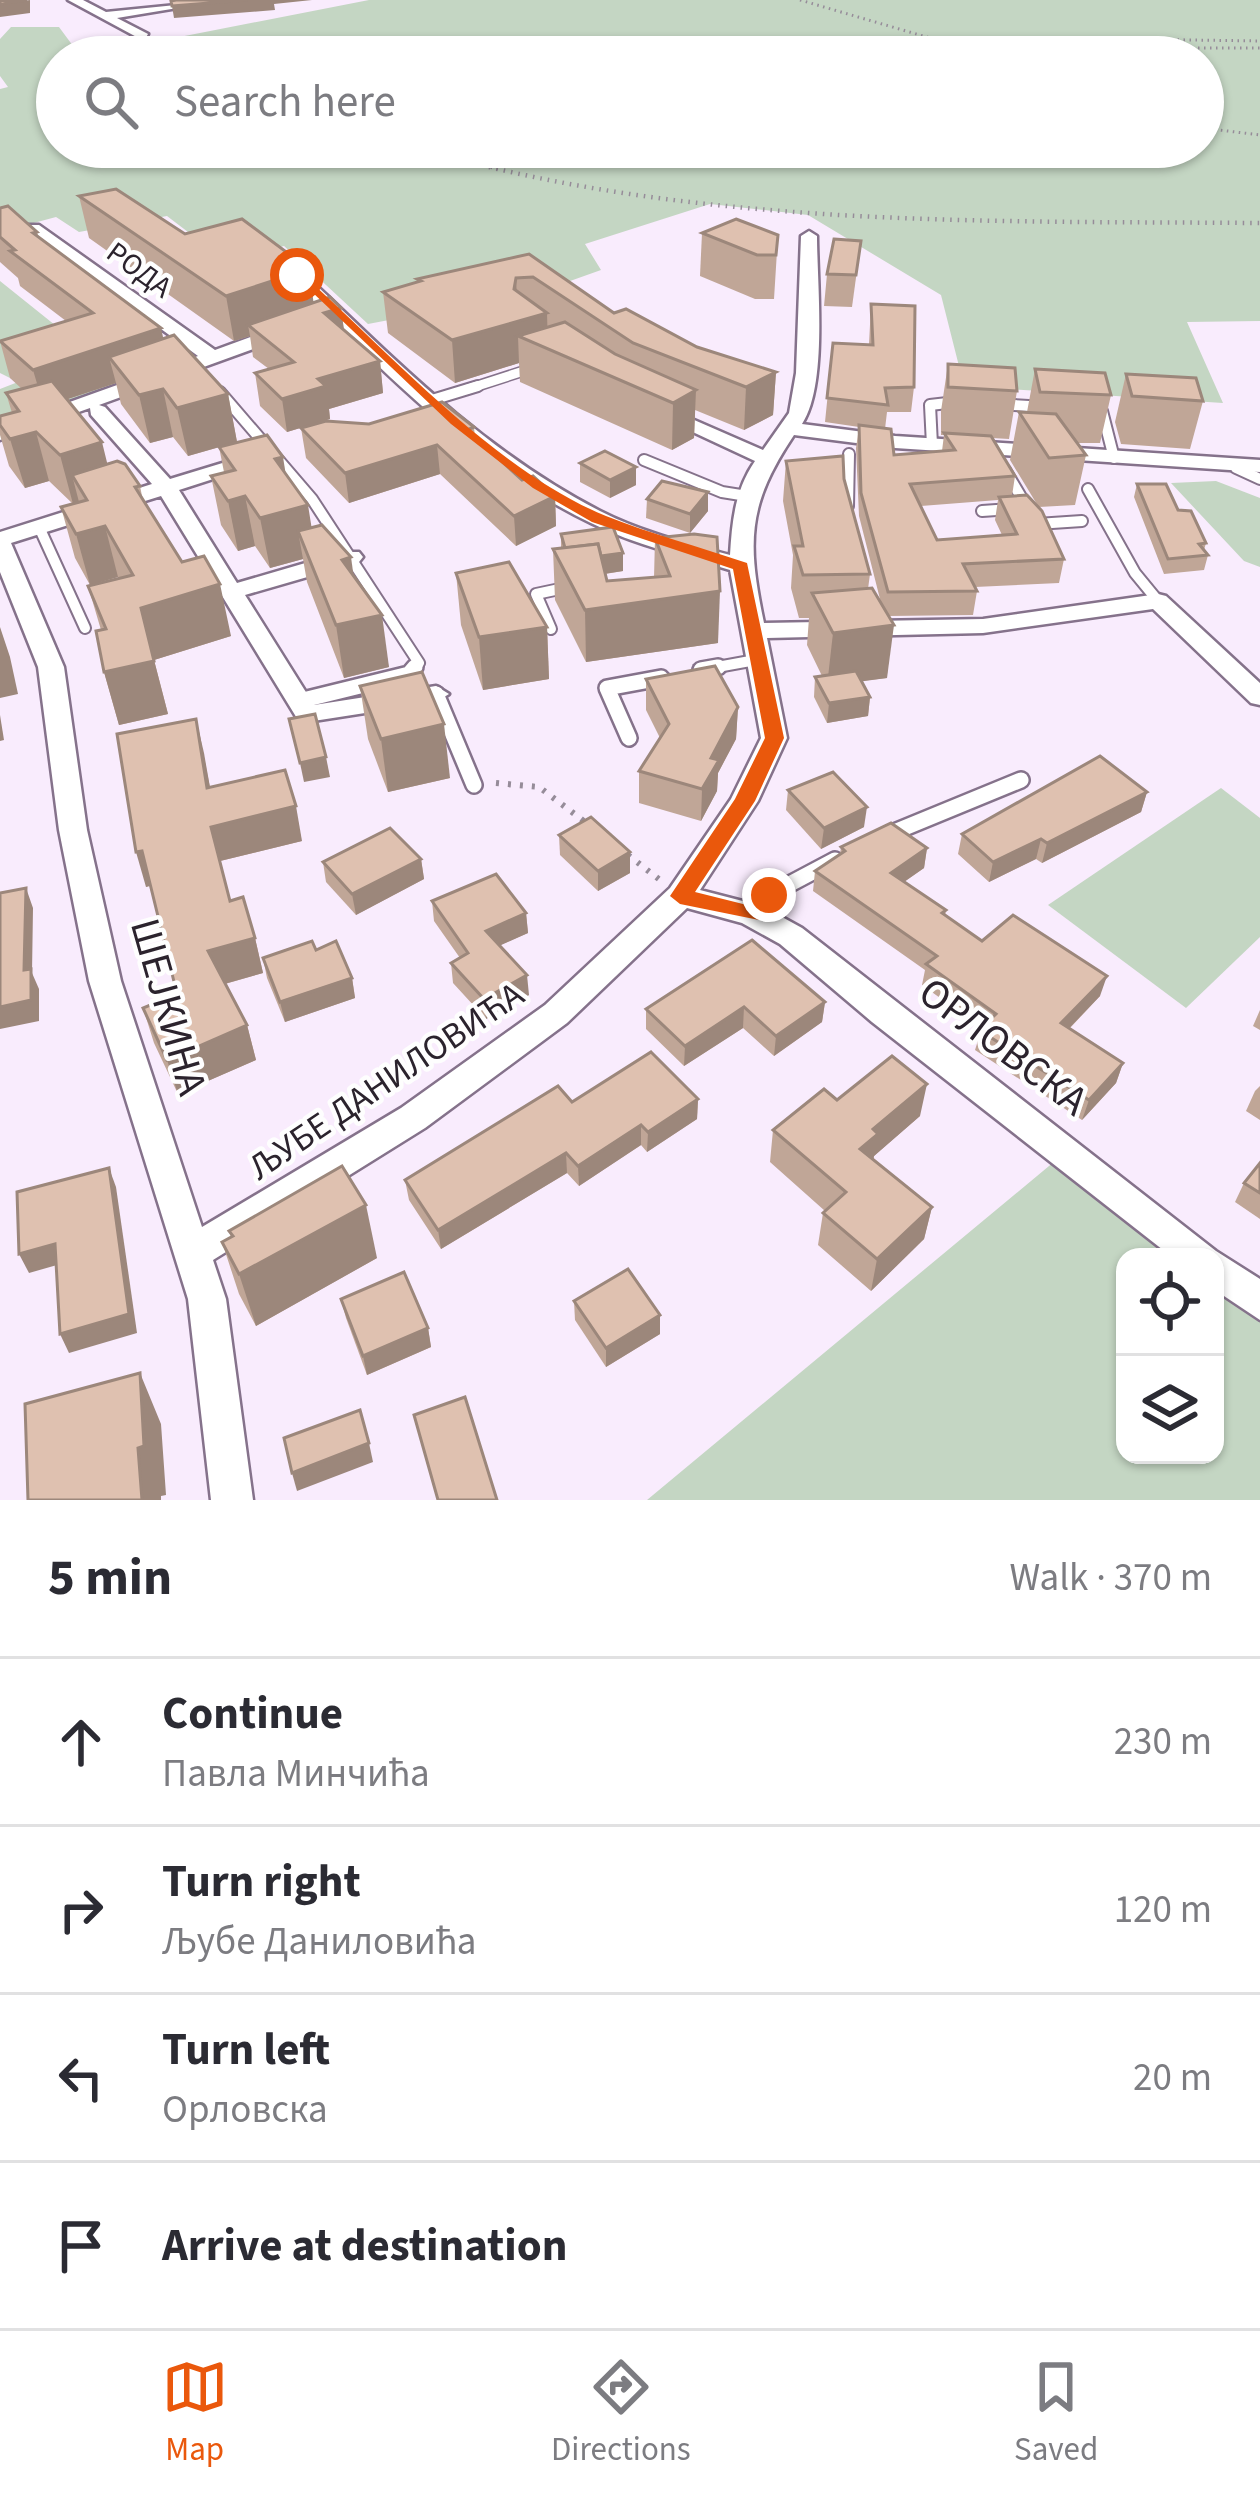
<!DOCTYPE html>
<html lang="en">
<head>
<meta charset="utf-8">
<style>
  :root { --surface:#fff; --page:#f7f7f7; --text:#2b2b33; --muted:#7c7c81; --line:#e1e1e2; --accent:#ea580c }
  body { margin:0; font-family:"Source Sans 3",sans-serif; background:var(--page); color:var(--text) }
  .controls { position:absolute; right:36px; bottom:36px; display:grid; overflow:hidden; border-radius:24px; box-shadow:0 3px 9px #0004 }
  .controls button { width:108px; height:108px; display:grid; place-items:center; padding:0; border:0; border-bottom:3px solid var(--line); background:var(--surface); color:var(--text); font:60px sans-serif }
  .stop { position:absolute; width:36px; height:36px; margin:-27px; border:9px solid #ea580c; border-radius:50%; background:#fff }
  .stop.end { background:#ea580c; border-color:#fff; box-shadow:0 3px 12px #0008 }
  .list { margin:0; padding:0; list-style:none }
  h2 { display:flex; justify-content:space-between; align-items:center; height:156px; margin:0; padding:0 48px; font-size:51px }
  h2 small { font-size:39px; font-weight:400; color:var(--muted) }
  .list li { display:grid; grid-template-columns:78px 1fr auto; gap:36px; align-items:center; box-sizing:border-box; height:168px; padding:0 48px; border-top:3px solid var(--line) }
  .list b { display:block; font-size:45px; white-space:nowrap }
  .list p { margin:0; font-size:39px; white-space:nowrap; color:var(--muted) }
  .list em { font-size:39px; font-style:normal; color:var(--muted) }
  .icon { flex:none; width:66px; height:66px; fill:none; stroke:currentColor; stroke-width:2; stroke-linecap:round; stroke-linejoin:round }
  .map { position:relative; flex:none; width:1260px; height:1500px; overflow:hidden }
  .search { position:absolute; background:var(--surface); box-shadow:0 3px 9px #0004; left:36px; right:36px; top:36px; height:132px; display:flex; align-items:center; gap:30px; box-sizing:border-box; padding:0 42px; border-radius:66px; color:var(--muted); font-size:45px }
  .sheet { height:828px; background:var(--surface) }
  nav { display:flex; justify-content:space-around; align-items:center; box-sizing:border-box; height:168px; border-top:3px solid var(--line); background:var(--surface); font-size:33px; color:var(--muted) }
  nav a { display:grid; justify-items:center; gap:6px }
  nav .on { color:var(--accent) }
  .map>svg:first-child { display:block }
</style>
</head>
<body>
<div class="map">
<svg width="1260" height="1500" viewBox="0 0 1260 1500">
  <rect width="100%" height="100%" fill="#f9ecfd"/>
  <g fill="#c4d6c3" fill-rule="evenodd">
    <path d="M369 0H1260V321L1187 322 1223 403 964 386 941 295 808 215 710 204 585 244 601 270 542 291 368 324 284 246 226 261 167 216 79 232 56 217 0 232V89L8 87 0 76V39L11 27H59L76 50 154 42ZM57 57H1203V147H57Z"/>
    <path d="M0 281 131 386 0 434V389L18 382 0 373Z"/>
    <path d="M1216 481 1260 498V567L1244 561 1171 483Z"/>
    <path d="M1221 788 1260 818V937L1186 1008 1048 905Z"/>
    <path d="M1067 1151 1200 1257H1125V1455H1215V1268L1260 1302V1500H647Z"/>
  </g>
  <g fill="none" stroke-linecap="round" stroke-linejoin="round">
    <defs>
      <path id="service-far2" d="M468 389 536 367"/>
      <g id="service-far1">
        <path d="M220 392 312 499 419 663 413 670"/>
        <path d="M432 400 478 386"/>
        <path d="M996 404 1046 407"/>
        <path d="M1102 411 1114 458"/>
        <path d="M932 445 930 405 956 402"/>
        <path d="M644 460 722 492 747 496"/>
        <path d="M1236 468 1260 479"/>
        <path d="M1005 470 1037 524 1082 521"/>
        <path d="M1088 489 1135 573 1158 601"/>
        <path d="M848 506 849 454"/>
        <path d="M982 511 1011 509"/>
        <path d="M39 527 85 628"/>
        <path d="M551 629 536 594 569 587"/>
        <path d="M701 670 761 659"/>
      </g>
      <g id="service">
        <path d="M701 670 718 667"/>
        <path d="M436 694 474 785"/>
        <path d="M299 701 409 674 415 667"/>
        <path d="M629 738 607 688 661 678"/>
        <path d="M887 835 1021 780"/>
        <path d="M751 914 769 895 835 860"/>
      </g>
      <g id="minor">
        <path d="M68 0H83L106 12 226 0 117 18 148 34 144 41Z"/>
        <path d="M27 225H39L215 350 275 328H289V336L99 405 105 407 170 479 252 454H266V462L179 490 237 583 343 552H359L363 557 359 562 245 595 314 705 436 686 449 694 436 702 307 722 298 720 161 496 11 543 64 667 87 830 121 981 202 1227 401 1108 545 1005 670 888 731 799 761 738 730 570C683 556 635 545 591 523 470 465 375 362 280 270V262H292C388 353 481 450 600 511 641 532 686 543 730 555 732 521 735 490 755 461L652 413 655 409H669L763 450 789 413 796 373 801 236 809 231 817 236C817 284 828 385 802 424L895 436 1260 460V472L895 448 794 435C747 505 747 542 764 623L983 619 1158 594 1166 596 1260 683V705L1251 703 1153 609 983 633 767 638 787 738 758 801 700 890 762 906 802 928 1216 1251 1260 1279V1320L1215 1290V1257H1172L872 1022 780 944 742 923 687 908 567 1023 425 1128 213 1260 226 1299 253 1500H211L188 1299 89 981 59 830 38 667 0 572V532L152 484 91 415 90 408 0 440V427L198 356 27 231Z"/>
      </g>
    </defs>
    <use href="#service-far2" stroke="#85728b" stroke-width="12"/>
    <use href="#service-far1" stroke="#85728b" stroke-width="14"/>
    <use href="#service" stroke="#85728b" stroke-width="20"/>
    <use href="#minor" stroke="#85728b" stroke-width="5"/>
    <g stroke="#968c99" stroke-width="3" stroke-dasharray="1.5 4.5" stroke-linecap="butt">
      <path d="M800 0 930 38 1004 46 1058 38 1260 41"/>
      <path d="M157 45 196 57"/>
      <path d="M1198 48H1260"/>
      <path d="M1002 57 1003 49 1173 47"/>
      <path d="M1203 128 1260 135"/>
      <path d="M403 147 502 170"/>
    </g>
    <path stroke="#968c99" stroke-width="4.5" stroke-dasharray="1.5 6" stroke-linecap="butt" d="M489 167C741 227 1003 221 1260 223"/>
    <g stroke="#968c99" stroke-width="6" stroke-dasharray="3 9" stroke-linecap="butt">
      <path d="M496 783 539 787 589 825"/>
      <path d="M628 855 660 880"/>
    </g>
    <use href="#service-far2" stroke="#fff" stroke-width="9"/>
    <use href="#service-far1" stroke="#fff" stroke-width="10"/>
    <use href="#service" stroke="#fff" stroke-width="15"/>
    <use href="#minor" fill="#fff" fill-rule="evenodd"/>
  </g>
  <g fill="#c0a697" fill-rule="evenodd">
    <path d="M79 196 185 234 314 302 341 308 344 330 380 361 383 393 329 409 330 419 287 432 260 406 255 373 269 369 253 357 250 336 234 341 89 238Z"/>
    <path d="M0 208 37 232 39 238 164 339 228 394 237 442 188 456 173 437 150 443 121 404 116 383 67 399 107 464 140 486 143 501 231 636 154 660 168 714 119 725 104 672 101 630 88 586 119 578 118 577 90 585 75 558 61 507 73 504 49 481 25 488 9 466 0 435V416L12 413 6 393 22 389 10 378 0 341 66 321 20 286 18 278 0 262Z"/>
    <path d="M702 233 778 235 774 299H755L700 276Z"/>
    <path d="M861 241 852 307 824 306 827 274Z"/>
    <path d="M529 254 614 313 697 347 776 372 773 415 744 430 695 410 694 438 672 450 520 382 519 363 455 383 388 333 383 292 418 282 417 279Z"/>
    <path d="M871 304 914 387 911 412H887L885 429 894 455 942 451 944 435H941V411L948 364 1017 391 1009 439 992 438 1015 476 1012 496 1038 506 1010 460 1019 412H1027L1035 369 1111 395 1100 443H1077L1086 455 1075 505 1039 507 1064 559 1059 583 975 587 977 591 973 615 889 616 887 678 861 681 870 697 868 716 827 723 814 697 815 677 822 676 807 645 809 618H799L791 588 793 555 783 501 786 461 844 479 870 574 868 589 881 603 859 516 856 448 859 427 825 422 833 343 869 345ZM998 500 995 520 1002 535 937 540 921 506Z"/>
    <path d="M1126 374 1203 401 1190 449 1121 444 1115 422Z"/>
    <path d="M369 424 474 427 475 438 522 480 555 496 556 526 516 546 440 474 349 503 306 458 301 428Z"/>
    <path d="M219 447 286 474 311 527 353 575 389 667 344 678 307 582 303 559 270 568 255 546 238 551 221 525 211 476 224 472Z"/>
    <path d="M580 463 636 485 610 498 580 482Z"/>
    <path d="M1137 484 1178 510 1206 543 1204 550 1208 555 1204 570 1164 574 1134 497Z"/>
    <path d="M708 492V511L690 533 646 518 647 499Z"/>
    <path d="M561 534 623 553V571L605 574 607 581 654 578 655 538 718 643 586 662 555 600 553 549 561 548Z"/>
    <path d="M456 573 547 627 549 679 483 690 461 625Z"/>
    <path d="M646 679 738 707 736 739 718 773 717 791 701 821 639 803V771L660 738 646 710Z"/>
    <path d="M360 686 450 778 388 792 368 739Z"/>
    <path d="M196 719 210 787 302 841 220 861 230 901 255 938 263 973 225 984 247 1025 256 1060 178 1094 154 1043 143 1008 177 994 150 886 146 887Z"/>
    <path d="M788 790 864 827 821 849 786 810Z"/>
    <path d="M1147 792 1141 812 1042 863 1036 859 989 882 958 854 962 834Z"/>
    <path d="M559 835 630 873 598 891 560 855Z"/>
    <path d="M841 847 927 848 924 868 904 882 946 910 945 916 982 941 1100 996 1070 1028 1123 1063 1116 1083 1082 1120 975 1050 982 1028 922 985 925 970 813 891 815 871 840 854Z"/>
    <path d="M421 859 424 879 356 915 326 882 323 862Z"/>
    <path d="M432 901 526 913 528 933 500 945 529 995 486 1019 453 983 451 963 460 958 434 921Z"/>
    <path d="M316 950 352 978 355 998 285 1022 267 978 263 958Z"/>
    <path d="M825 1002 822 1022 774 1056 743 1028 684 1066 646 1029V1009Z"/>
    <path d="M1260 1010V1030L1253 1026Z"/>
    <path d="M1260 1086V1120L1246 1111 1255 1091Z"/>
    <path d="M698 1099 697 1119 647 1152 641 1145 579 1186 567 1173 441 1249 409 1200 405 1180 572 1102Z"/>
    <path d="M837 1100 920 1116 874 1156 873 1160 932 1207 924 1239 871 1291 818 1245 823 1213 825 1211 770 1162 773 1130Z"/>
    <path d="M1260 1163V1219L1235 1202 1244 1183Z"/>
    <path d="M229 1231 377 1258 256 1326 239 1294 222 1242 231 1237Z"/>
    <path d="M341 1299 428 1328 431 1347 367 1375 346 1318Z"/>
    <path d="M574 1301 660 1315V1334L606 1367 575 1320Z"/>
  </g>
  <g fill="#9c877b">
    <path d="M30 0V13L0 17V4Z"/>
    <path d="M247 0H312L274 4 275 10 174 18 172 6Z"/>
    <path d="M309 269 315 313 248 325 250 336 234 341 226 296Z"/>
    <path d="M516 278 518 321 547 313 548 349 518 336 519 363 455 383 452 340 514 289Z"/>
    <path d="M341 308 345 339 324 313Z"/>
    <path d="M161 328 169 364 109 357 116 383 44 407 33 370Z"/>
    <path d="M380 361 383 393 329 409 330 419 287 432 282 399 318 379Z"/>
    <path d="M776 372 773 415 744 430 746 387Z"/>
    <path d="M163 389 173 437 150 443 139 395Z"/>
    <path d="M696 390 694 438 672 450 673 403Z"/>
    <path d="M228 394 237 442 188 456 177 408Z"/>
    <path d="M36 432 49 481 25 488 10 439Z"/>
    <path d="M102 442 114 491 72 475 79 502 73 504 60 455Z"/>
    <path d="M437 445 440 474 349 503 345 473Z"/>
    <path d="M283 457 291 507 275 459Z"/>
    <path d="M636 467V485L610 498V480Z"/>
    <path d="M708 492V511L690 533V514Z"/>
    <path d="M245 496 255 546 238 551 228 501Z"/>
    <path d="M555 496 556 526 516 546 514 516Z"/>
    <path d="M308 505 316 555 298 531 303 559 270 568 260 518Z"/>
    <path d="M105 526 118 577 90 585 76 534Z"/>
    <path d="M623 553V571L570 579V560Z"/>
    <path d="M351 557 358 608 342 560Z"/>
    <path d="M220 584 231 636 154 660 168 714 119 725 104 672 141 608Z"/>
    <path d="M720 591 718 643 586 662 585 610Z"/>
    <path d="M382 615 389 667 344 678 336 625Z"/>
    <path d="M894 625 887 678 827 686 833 633Z"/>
    <path d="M0 627 10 657 18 694 0 698Z"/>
    <path d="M547 627 549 679 483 690 479 637Z"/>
    <path d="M870 697 868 716 827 723 829 703Z"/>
    <path d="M738 707 736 739 718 773 717 791 701 821 702 789 711 758Z"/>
    <path d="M0 715 4 740 0 741Z"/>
    <path d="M196 719 204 753 216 822 207 788Z"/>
    <path d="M444 724 450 778 388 792 381 739Z"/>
    <path d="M326 757 330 777 304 782 300 763Z"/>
    <path d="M1147 792 1141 812 1042 863 1047 843Z"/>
    <path d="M296 806 302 841 220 861 211 827Z"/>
    <path d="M867 807 864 827 821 849 824 828Z"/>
    <path d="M1041 839 1036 859 989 882 993 862Z"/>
    <path d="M927 848 924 868 888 893 891 873Z"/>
    <path d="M142 851 152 885 146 887 136 852Z"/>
    <path d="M630 852V873L598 891V871Z"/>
    <path d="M421 859 424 879 356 915 352 894Z"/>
    <path d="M26 888 33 908 32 973 39 989V1021L0 1029V1007L24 970Z"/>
    <path d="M526 913 528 933 488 951 486 931Z"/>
    <path d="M255 938 263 973 217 986 208 951Z"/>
    <path d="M527 975 529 995 486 1019 484 999Z"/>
    <path d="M1107 976 1100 996 1055 1043 1061 1023Z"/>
    <path d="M352 978 355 998 285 1022 280 1002Z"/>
    <path d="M825 1002 822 1022 774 1056 776 1036Z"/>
    <path d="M744 1007 743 1028 684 1066 685 1046Z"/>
    <path d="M247 1025 256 1060 178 1094 167 1060Z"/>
    <path d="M1123 1063 1116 1083 1082 1120 1089 1100Z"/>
    <path d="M927 1084 920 1116 874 1156 872 1166 860 1149 873 1129Z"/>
    <path d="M698 1099 697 1119 647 1152 648 1132Z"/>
    <path d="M641 1125V1145L579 1186 578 1166Z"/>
    <path d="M566 1153 567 1173 441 1249 438 1230Z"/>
    <path d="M109 1168 116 1187 137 1333 69 1353 60 1334Z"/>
    <path d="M366 1205 377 1258 256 1326 239 1274Z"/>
    <path d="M932 1207 924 1239 871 1291 877 1259Z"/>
    <path d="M55 1244 64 1263 29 1273 19 1254Z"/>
    <path d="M660 1315V1334L606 1367V1348Z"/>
    <path d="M428 1328 431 1347 367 1375 363 1356Z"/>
    <path d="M140 1373 161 1424 166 1495 161 1496V1500H142L138 1448Z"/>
    <path d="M369 1443 373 1462 297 1491 292 1473Z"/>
  </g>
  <g fill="#dfc1b0" stroke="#9c877b" stroke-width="3">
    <path d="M0 0 5 1 27 0 0 4Z"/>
    <path d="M176 0H247L172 6 171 1Z"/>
    <path d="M116 189 185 234 242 219 309 269 226 296 79 196Z"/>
    <path d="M8 206 37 232 33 233 161 328 33 370 0 341 93 313 10 251 15 250 0 237V208Z"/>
    <path d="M736 219 778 235 776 255H757L702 233Z"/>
    <path d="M834 239 861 241 856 275 827 274Z"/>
    <path d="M529 254 614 313 626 309 697 347 776 372 746 387 633 343 533 277 516 278 514 289 547 313 452 340 383 292 421 281 417 279Z"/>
    <path d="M330 297 341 308 324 313 380 361 318 379 326 386 282 399 255 373 294 362 248 325Z"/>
    <path d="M871 304 915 306 914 387 885 388 888 405 827 398 833 343 873 345Z"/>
    <path d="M565 322 615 354 696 390 673 403 518 336Z"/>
    <path d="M174 335 228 394 177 408 163 389 139 395 109 357Z"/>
    <path d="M948 364 1015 368 1017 391 948 387Z"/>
    <path d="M1035 369 1105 373 1111 395 1040 392Z"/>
    <path d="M1126 374 1196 378 1203 401 1132 396Z"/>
    <path d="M52 381 102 442 60 455 36 432 10 439 0 425V416L19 411 6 393Z"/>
    <path d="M442 402 474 427 467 430 522 480 533 476 555 496 514 516 437 445 345 473 301 428 326 421 369 424Z"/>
    <path d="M1019 412 1056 414 1086 455 1049 458Z"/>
    <path d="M859 425 891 429 894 455 955 450 944 433 991 436 1015 476 910 484 937 540 1017 534 999 497 1027 495 1042 511 1064 559 963 564 977 591 888 592 861 493Z"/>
    <path d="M267 435 283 457 275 459 308 505 260 518 245 496 228 501 211 476 235 470 219 447Z"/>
    <path d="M605 451 636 467 610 480 580 463Z"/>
    <path d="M843 456 844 479 870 574 803 575 794 546H803L786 461Z"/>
    <path d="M117 461 125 464 140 486 135 487 182 562 204 556 220 584 141 608 154 661 104 672 96 631 106 629 88 586 133 575 105 526 76 534 61 507 87 500 72 475Z"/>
    <path d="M662 481 708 492 690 514 647 499Z"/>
    <path d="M1137 484H1166L1178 510 1191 511 1206 543 1199 544 1208 555 1168 559Z"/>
    <path d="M322 525 351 557 342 560 382 615 336 625 298 531Z"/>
    <path d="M613 527 623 553 601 556 598 544 565 548 561 534Z"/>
    <path d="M694 534 717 537 720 591 585 610 553 549 598 544 607 581 670 576 655 538Z"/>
    <path d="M509 562 547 627 479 637 456 573Z"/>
    <path d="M872 588 894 625 833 633 812 593Z"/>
    <path d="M715 666 738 707 711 758 719 760 702 789 639 771 669 724 646 679Z"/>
    <path d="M856 671 870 697 829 703 815 677Z"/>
    <path d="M422 672 444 724 381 739 360 686Z"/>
    <path d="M315 714 326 757 300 763 289 719Z"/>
    <path d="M196 719 207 788 285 770 296 806 211 827 230 901 243 897 255 938 208 951 247 1025 167 1060 143 1008 177 994 142 851 136 852 117 734Z"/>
    <path d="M1100 756 1147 792 1047 843 1041 839 993 862 962 834Z"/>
    <path d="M833 772 867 807 824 828 788 790Z"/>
    <path d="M591 817 630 852 598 871 559 835Z"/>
    <path d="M891 823 927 848 891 873 946 910 942 913 982 941 1013 915 1107 976 1061 1023 1123 1063 1089 1100 979 1030 996 1014 926 964 937 956 815 871 845 851 841 847Z"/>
    <path d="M390 828 421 859 352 894 323 862Z"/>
    <path d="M496 874 526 913 486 931 527 975 484 999 451 963 468 953 432 901Z"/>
    <path d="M26 888 24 970 31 969V1000L0 1007V893Z"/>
    <path d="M752 940 825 1002 776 1036 744 1007 685 1046 646 1009Z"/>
    <path d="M312 941 316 950 336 941 352 978 280 1002 263 958Z"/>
    <path d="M651 1052 698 1099 648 1132 641 1125 578 1166 566 1153 438 1230 405 1180 558 1086 572 1102Z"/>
    <path d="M892 1056 927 1084 873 1129 878 1134 860 1149 932 1207 877 1259 823 1213 846 1192 773 1130 824 1089 837 1100Z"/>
    <path d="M1260 1163V1193L1244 1183Z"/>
    <path d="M342 1166 366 1205 239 1274 222 1242 233 1236 229 1231Z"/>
    <path d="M109 1168 129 1314 60 1334 55 1244 19 1254 17 1192Z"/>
    <path d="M628 1269 660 1315 606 1348 574 1301Z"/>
    <path d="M404 1272 428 1328 363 1356 341 1299Z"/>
    <path d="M140 1373 144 1446 138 1448 142 1500H28L25 1404Z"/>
    <path d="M465 1397 497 1500H438L414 1415Z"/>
    <path d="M360 1410 369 1443 292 1473 284 1438Z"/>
  </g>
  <path fill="#ea580c" d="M292 273H301C390 353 494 470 606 516 651 534 700 547 747 563L784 738 755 801 695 892 747 905 761 889H777V900L759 920 680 904 670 896 735 799 765 738 733 569 592 522 533 488 451 424Z"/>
  <g text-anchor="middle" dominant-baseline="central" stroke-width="9" stroke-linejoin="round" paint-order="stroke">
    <g font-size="30" fill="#2b232d" stroke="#fefefe">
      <text transform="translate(139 270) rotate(36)">РОДА</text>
    </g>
    <g font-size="36" fill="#2b232d" stroke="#fefefe">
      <text transform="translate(386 1081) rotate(-34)">ЉУБЕ ДАНИЛОВИЋА</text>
    </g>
    <g font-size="42" fill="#2b232d" stroke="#fefefe">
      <text transform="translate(168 1007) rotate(74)">ШЕЈКИНА</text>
      <text transform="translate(1003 1047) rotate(37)">ОРЛОВСКА</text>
    </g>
  </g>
</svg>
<div class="controls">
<button><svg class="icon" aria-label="locate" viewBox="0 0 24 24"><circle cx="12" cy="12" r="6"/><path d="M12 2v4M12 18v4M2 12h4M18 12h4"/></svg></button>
<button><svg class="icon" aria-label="layers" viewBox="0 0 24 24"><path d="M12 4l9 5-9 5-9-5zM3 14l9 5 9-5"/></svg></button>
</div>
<div class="stop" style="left:297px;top:275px"></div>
<div class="stop end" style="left:769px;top:895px"></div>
<div class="search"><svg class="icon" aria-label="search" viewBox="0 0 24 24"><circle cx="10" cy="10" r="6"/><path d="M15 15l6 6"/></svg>Search here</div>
</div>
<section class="sheet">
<h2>5 min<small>Walk · 370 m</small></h2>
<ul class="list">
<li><svg class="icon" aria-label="ahead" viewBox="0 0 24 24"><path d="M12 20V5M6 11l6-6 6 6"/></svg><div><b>Continue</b><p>Павла Минчића</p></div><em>230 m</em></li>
<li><svg class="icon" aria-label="right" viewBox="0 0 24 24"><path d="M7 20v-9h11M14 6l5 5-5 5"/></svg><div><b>Turn right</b><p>Љубе Даниловића</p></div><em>120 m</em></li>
<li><svg class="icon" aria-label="left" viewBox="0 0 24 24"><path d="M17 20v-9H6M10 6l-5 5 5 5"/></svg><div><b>Turn left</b><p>Орловска</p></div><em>20 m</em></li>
<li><svg class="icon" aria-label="arrive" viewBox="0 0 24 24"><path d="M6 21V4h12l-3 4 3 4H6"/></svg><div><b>Arrive at destination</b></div></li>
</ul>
</section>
<nav>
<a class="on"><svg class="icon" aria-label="map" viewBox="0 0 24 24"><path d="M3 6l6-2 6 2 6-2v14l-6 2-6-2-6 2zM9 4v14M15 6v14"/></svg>Map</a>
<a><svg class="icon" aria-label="directions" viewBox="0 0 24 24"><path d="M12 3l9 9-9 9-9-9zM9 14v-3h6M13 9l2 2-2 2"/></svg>Directions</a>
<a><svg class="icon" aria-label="saved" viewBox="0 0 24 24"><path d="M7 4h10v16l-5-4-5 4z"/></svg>Saved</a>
</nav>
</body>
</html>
